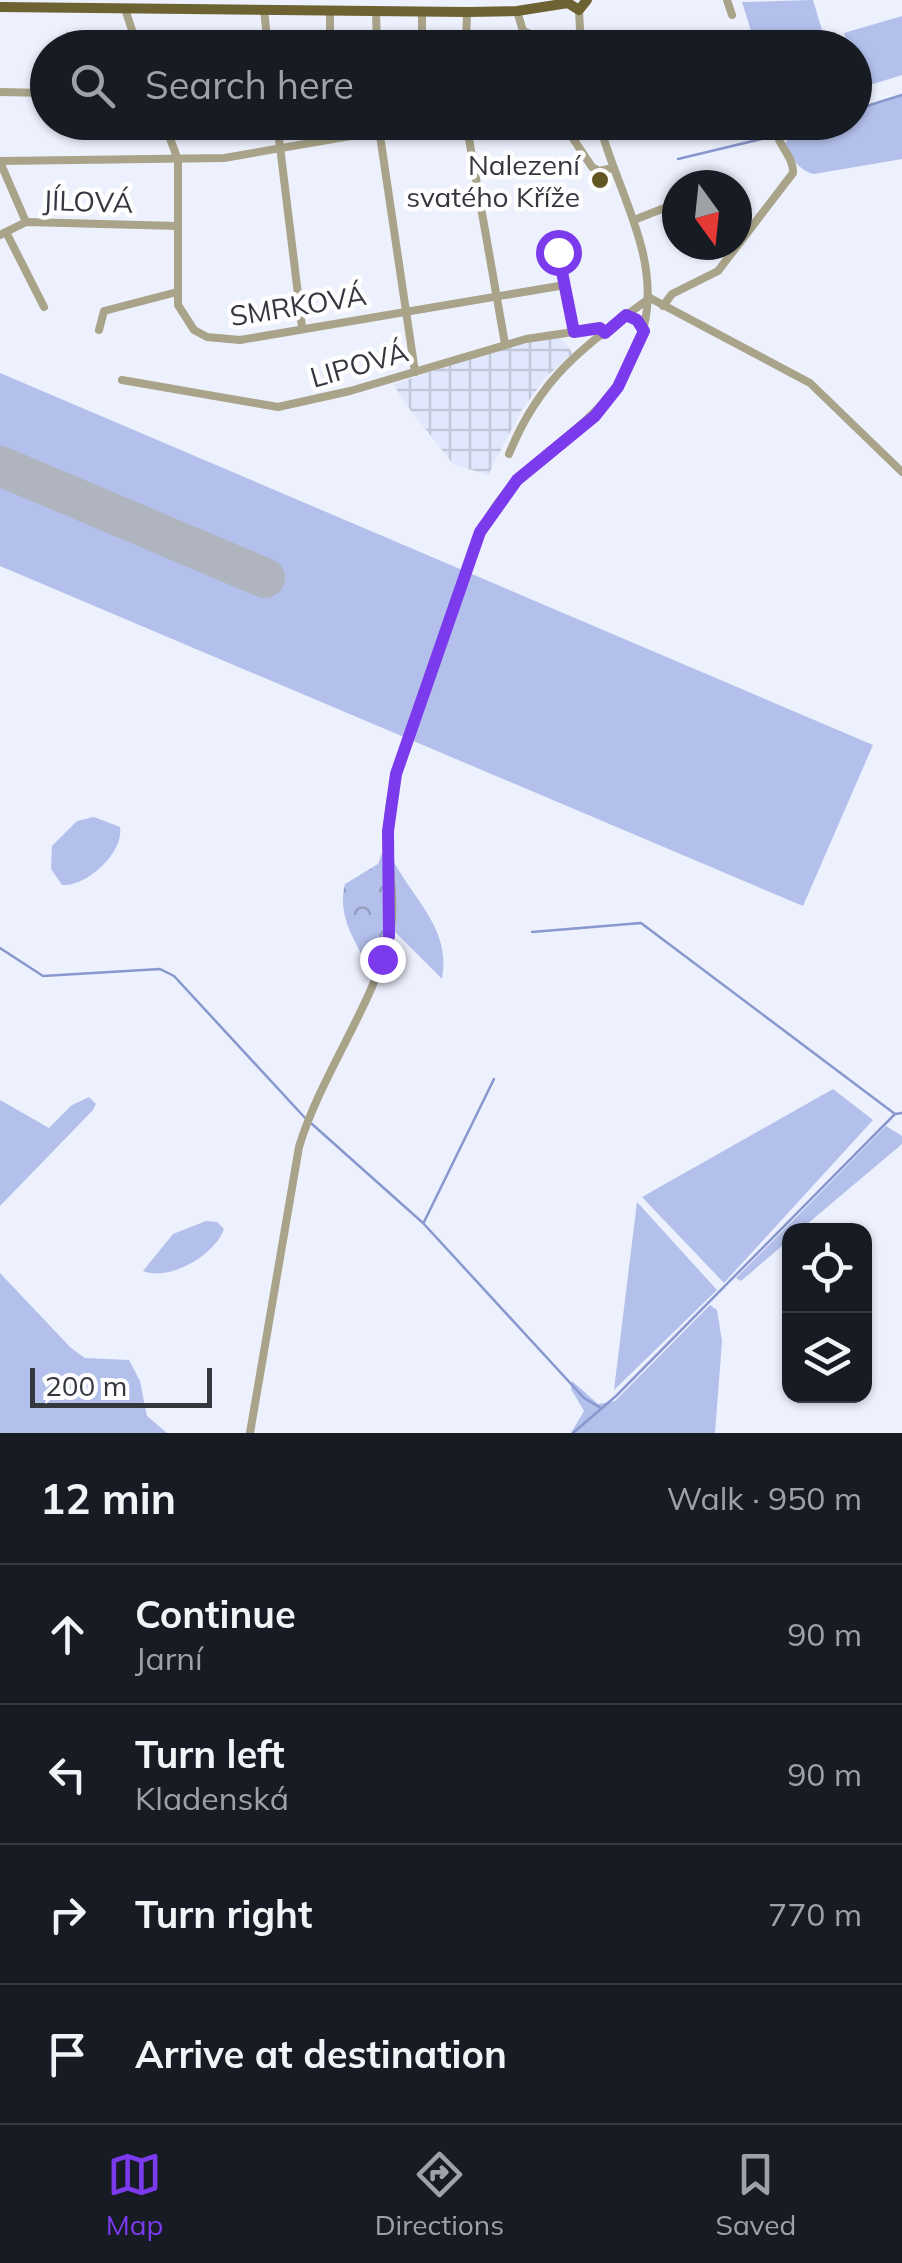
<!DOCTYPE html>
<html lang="en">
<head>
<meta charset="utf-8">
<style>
  :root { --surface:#171b24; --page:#242831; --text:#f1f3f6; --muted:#9ea1a6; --line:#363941; --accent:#7c3aed }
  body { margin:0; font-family:Mulish,sans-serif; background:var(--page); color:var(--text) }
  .controls { position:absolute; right:30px; bottom:30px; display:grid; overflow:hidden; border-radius:20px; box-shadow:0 2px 8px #0004 }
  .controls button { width:90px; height:90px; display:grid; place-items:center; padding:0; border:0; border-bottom:2px solid var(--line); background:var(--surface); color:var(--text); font:50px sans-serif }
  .compass { position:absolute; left:662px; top:170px; width:90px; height:90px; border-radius:50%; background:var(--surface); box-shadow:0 2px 8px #0004; rotate:165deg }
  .scale { position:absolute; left:30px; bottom:25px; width:182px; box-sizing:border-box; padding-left:10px; border:5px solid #35373f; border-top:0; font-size:28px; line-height:35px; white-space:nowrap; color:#35373f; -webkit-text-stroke:8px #fefefe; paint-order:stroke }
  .stop { position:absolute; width:30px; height:30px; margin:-22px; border:8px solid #7c3aed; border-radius:50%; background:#fff }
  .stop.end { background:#7c3aed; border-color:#fff; box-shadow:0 2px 10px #0008 }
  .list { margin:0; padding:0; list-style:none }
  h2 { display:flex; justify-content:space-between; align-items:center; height:130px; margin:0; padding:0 40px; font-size:42px }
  h2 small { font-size:32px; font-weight:400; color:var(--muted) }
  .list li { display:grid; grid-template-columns:65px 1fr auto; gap:30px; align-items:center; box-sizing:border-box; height:140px; padding:0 40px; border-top:2px solid var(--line) }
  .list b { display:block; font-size:38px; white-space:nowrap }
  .list p { margin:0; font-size:32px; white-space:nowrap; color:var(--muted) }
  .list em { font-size:32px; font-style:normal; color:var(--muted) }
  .icon { flex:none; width:55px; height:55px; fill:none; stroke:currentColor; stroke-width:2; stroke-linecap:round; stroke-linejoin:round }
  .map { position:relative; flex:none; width:902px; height:1433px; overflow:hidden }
  .search { position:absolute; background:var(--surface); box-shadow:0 2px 8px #0004; left:30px; right:30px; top:30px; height:110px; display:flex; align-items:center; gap:25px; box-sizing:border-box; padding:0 35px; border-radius:55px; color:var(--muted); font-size:38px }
  .sheet { height:690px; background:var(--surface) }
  nav { display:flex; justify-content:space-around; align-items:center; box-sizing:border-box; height:140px; border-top:2px solid var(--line); background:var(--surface); font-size:28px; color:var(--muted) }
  nav a { display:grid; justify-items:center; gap:5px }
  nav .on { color:var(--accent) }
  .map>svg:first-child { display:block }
</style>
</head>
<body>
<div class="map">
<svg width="902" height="1433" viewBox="0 0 902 1433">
  <defs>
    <pattern id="industrial-grid" width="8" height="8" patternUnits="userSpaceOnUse" patternTransform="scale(2.5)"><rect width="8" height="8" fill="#e1e8fd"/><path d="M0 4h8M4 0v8" fill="none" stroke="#c2c8da"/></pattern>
    <pattern id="forest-crowns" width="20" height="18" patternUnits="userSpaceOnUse" patternTransform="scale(2.5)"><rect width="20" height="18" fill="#b3c0eb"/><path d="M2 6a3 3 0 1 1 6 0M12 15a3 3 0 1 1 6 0" fill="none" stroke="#929dc0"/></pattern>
  </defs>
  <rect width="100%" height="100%" fill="#edf1fd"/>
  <path fill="url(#industrial-grid)" d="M559 336 573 353 546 377 521 411 488 475 453 464 401 398 394 384 498 349Z"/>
  <g fill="#b3c0eb">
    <path d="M813 0 827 47H756L742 2Z"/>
    <path d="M902 16V75L860 88 854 48 848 47 844 33Z"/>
    <path d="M902 94V159L814 174C798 170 792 158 785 144L794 129C814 125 831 123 854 122L855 109Z"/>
    <path d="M0 373 873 745 803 906 0 566Z"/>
    <path d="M94 817 120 827C124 853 86 887 62 885L51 869 52 846 77 821Z"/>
    <path d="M393 860C413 899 452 930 442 979L395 932Z"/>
    <path d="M833 1089 873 1120 724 1283 642 1197Z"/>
    <path d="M89 1097 96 1104 93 1110 0 1206V1100L49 1128 72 1105Z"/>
    <path d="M886 1126 902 1136V1144L800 1230H790L789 1240 741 1281 736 1278Z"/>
    <path d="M637 1202 717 1290 614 1390Z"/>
    <path d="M206 1221 217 1222 224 1229C215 1255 169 1282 143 1271L173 1234Z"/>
    <path d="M0 1273 71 1348 85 1358 129 1360 140 1381 147 1416 167 1433H0Z"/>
    <path d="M710 1305 717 1310 722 1341 715 1433H571L584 1411 571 1389 572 1381 598 1404 615 1401Z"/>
  </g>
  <path fill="url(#forest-crowns)" d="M382 853 388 923 370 971C358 944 336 918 345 884L378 864Z"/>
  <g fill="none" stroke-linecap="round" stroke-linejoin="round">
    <g stroke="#8897cd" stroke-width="2.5">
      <path d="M854 110 902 95"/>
      <path d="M782 134 817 122"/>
      <path d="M678 159 774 136"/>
      <path d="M532 932 641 923 895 1114"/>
      <path d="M0 948 43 976 160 969 174 976 306 1119"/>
      <path d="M312 1124 423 1223 584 1398 601 1408"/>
      <path d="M424 1222 494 1079"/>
      <path d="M573 1433 616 1396 895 1114 902 1113"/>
    </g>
    <path stroke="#b0b4be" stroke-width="40" d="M0 466 265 578"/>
    <g stroke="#a9a389" stroke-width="8">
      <path d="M727 0 732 15"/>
      <path d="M125 9 138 48"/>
      <path d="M264 9 268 48"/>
      <path d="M330 10V48"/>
      <path d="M579 10 581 48"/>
      <path d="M376 11 377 48"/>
      <path d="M422 11V48"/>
      <path d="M517 11 523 31 564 48"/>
      <path d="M466 48 467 12"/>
      <path d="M0 92 48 93"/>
      <path d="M164 122 178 160V305L194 330 207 337 240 340 565 285"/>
      <path d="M277 122 302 327"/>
      <path d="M331 122V139"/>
      <path d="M378 122 415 372"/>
      <path d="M466 122 505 344"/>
      <path d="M562 122 592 167 599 171 613 168"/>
      <path d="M0 161 224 158 432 122"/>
      <path d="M0 162 26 222"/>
      <path d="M634 220 677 203"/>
      <path d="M6 232 44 307"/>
      <path d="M0 235 26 222 178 226"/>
      <path d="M558 252 574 332"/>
      <path d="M650 298 810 383 902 472"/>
      <path d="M663 306 672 294 718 271 793 173C794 154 773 143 776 122"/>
      <path d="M99 330 104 311 177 292"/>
      <path d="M122 380 278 407 350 391 526 339 600 328 605 333"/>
      <path d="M509 454C540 377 584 346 650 298"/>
      <path d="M250 1433 299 1147C320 1077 372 1006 389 939 399 897 383 852 389 810 396 756 421 703 439 651 453 611 464 567 482 529 522 446 622 427 644 326 661 255 616 190 599 122"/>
    </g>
    <g stroke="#6d6231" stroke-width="10">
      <path d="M568 3 579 10 587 0"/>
      <path d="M0 7 467 12 517 11 568 3"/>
    </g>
  </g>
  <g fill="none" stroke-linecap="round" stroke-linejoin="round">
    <path stroke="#7c3aed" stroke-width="12" d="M382 959 389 936 388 831 396 774 480 532 517 480 595 416 618 387 644 331 637 320 626 315 605 333 600 328 574 332 558 252"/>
  </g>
  <circle fill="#625723" stroke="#fefefe" stroke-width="4" cx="600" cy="180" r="10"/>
  <g text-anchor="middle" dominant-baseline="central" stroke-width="9" stroke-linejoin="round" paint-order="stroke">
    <g font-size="28" fill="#35373f" stroke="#fefefe" text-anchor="end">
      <text x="580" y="164">Nalezení<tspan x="580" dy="32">svatého Kříže</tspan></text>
    </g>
    <g font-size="28" fill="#35373f" stroke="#fefefe">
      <text transform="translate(88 201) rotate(2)">JÍLOVÁ</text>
      <text transform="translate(298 305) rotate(-9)">SMRKOVÁ</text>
      <text transform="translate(359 364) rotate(-16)">LIPOVÁ</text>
    </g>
  </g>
</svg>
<div class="controls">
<button><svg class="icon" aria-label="locate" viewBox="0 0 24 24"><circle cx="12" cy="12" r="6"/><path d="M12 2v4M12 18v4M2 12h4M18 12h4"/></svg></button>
<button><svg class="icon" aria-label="layers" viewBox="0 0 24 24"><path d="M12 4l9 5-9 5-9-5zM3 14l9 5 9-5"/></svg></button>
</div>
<svg class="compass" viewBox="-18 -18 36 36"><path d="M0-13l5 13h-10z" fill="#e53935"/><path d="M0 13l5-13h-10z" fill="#9ea1a6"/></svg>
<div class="scale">200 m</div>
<div class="stop" style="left:558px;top:252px"></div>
<div class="stop end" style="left:382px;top:959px"></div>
<div class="search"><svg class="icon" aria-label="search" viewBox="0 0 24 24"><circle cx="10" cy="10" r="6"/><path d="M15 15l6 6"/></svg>Search here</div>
</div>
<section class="sheet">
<h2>12 min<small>Walk · 950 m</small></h2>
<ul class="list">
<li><svg class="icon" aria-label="ahead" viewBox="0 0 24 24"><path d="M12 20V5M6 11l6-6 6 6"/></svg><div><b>Continue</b><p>Jarní</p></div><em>90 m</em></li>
<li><svg class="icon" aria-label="left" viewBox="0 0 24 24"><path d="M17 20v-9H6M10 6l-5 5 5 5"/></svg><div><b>Turn left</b><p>Kladenská</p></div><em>90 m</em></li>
<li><svg class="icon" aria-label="right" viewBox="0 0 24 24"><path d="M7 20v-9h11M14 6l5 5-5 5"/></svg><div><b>Turn right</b></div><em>770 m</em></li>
<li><svg class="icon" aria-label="arrive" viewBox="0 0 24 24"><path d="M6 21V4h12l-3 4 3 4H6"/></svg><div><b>Arrive at destination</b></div></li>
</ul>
</section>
<nav>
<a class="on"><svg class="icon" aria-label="map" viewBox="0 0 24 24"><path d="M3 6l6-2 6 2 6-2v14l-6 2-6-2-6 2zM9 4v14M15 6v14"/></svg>Map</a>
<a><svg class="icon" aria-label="directions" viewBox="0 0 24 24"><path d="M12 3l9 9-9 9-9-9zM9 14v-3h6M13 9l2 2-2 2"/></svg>Directions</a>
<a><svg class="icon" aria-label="saved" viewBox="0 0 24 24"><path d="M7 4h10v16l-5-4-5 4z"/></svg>Saved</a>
</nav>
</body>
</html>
